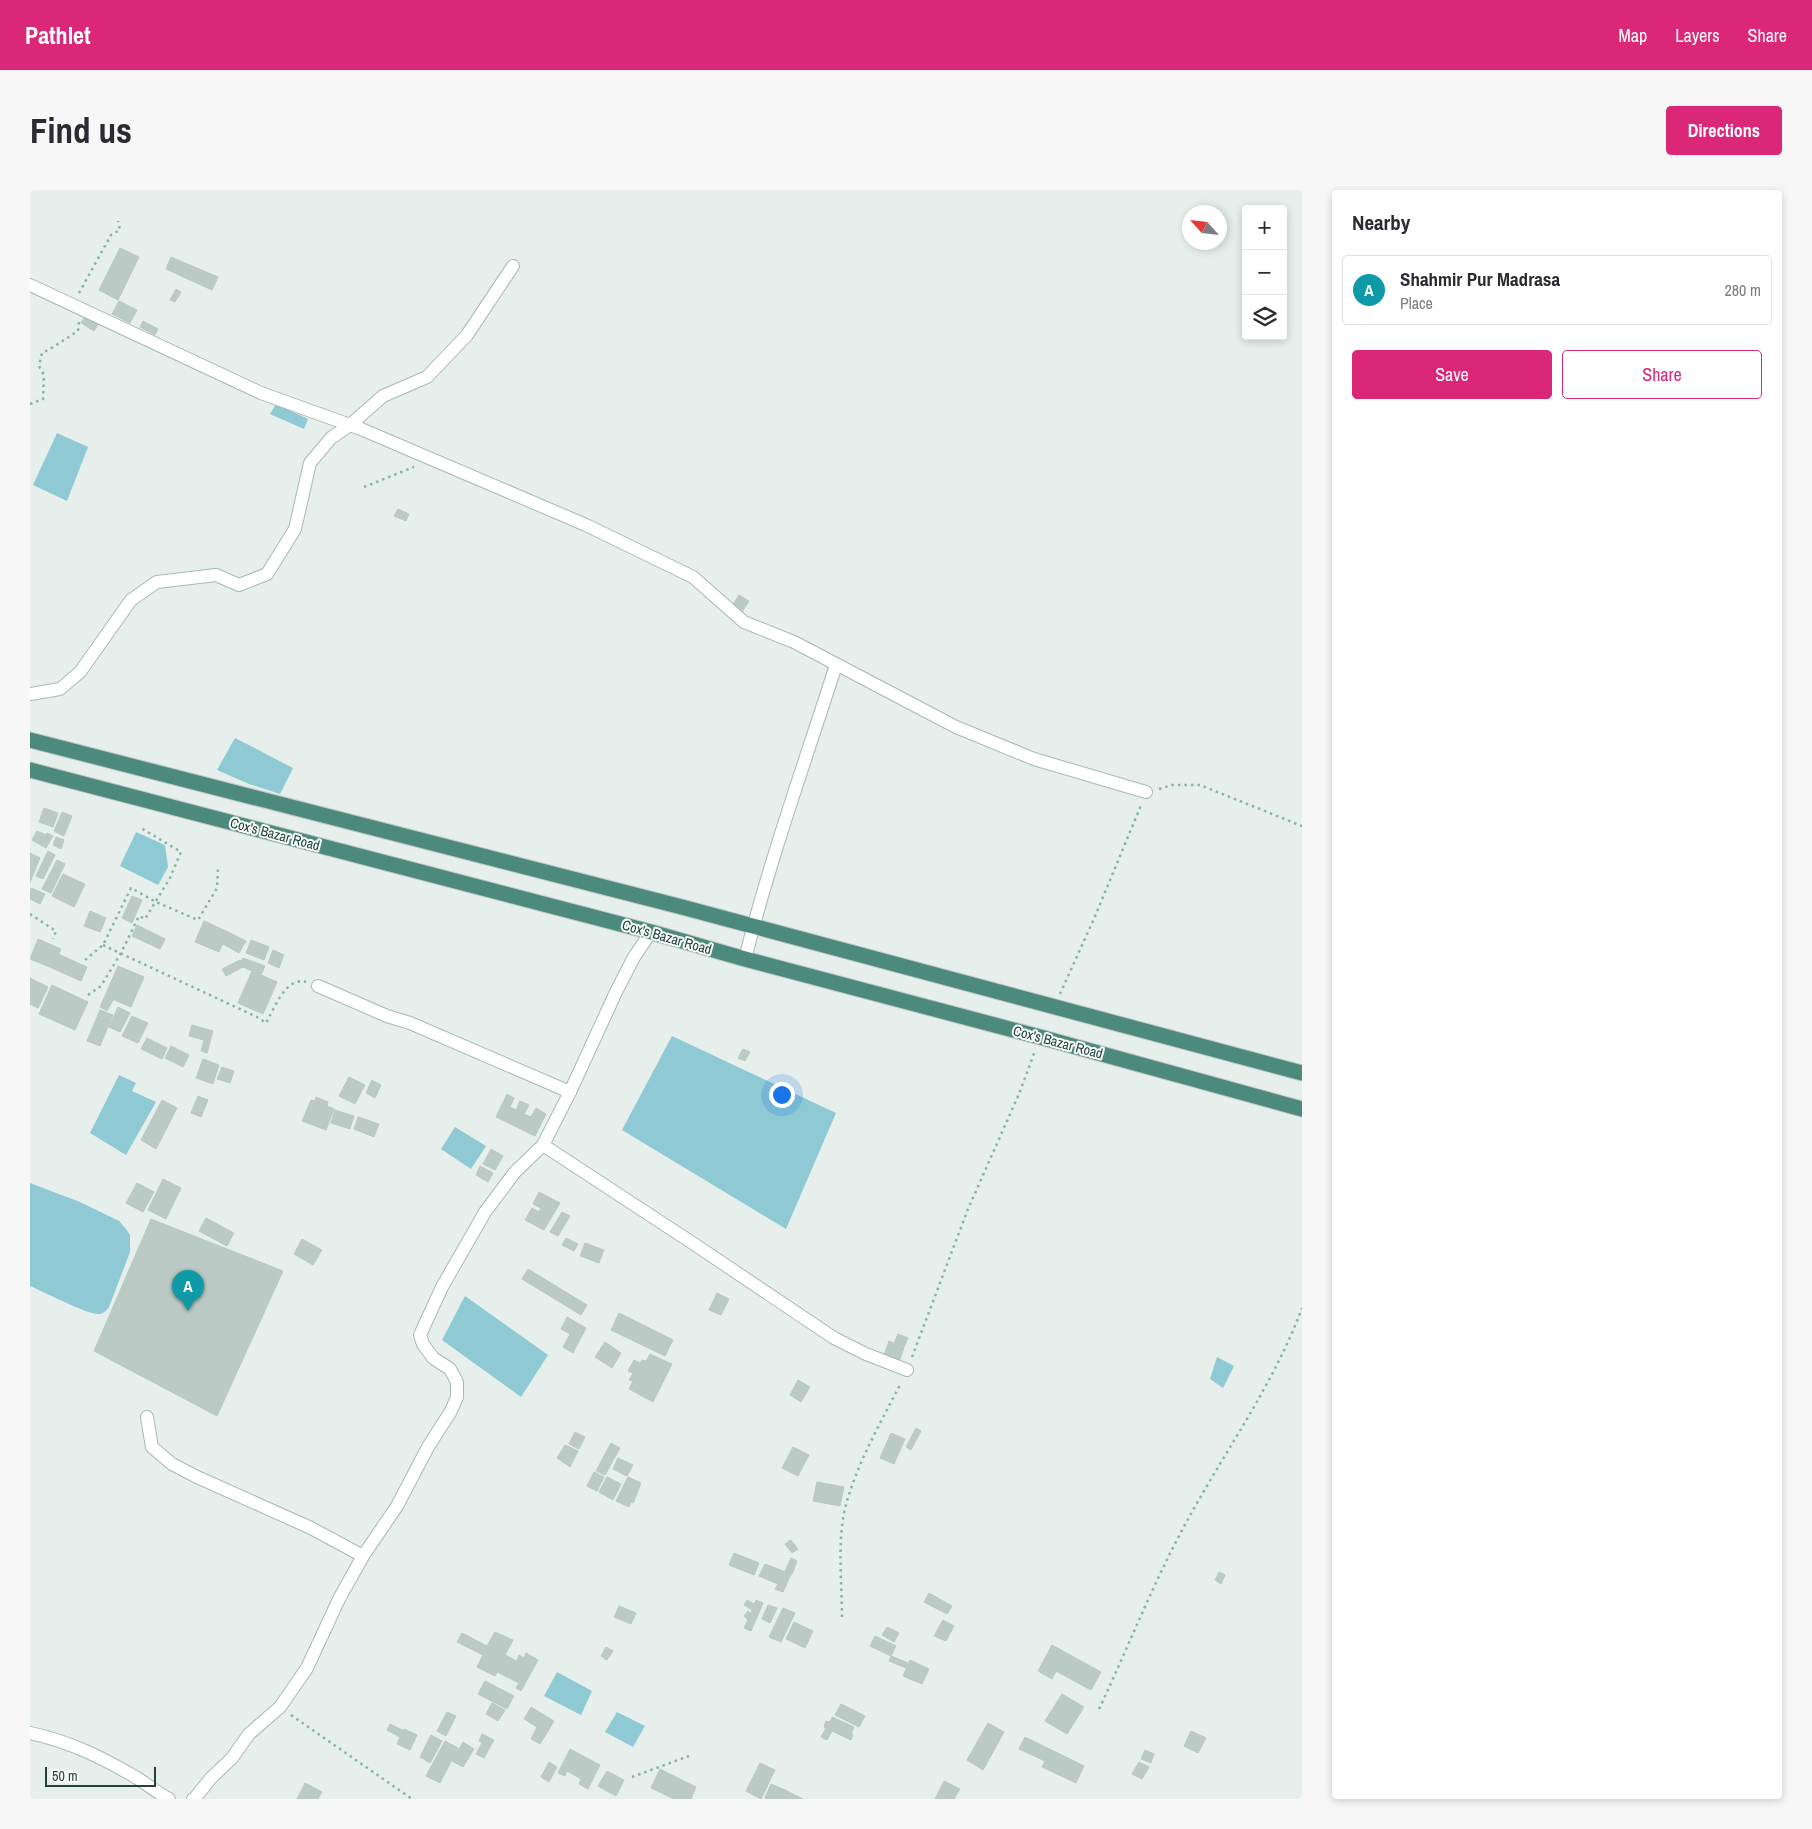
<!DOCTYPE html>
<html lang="en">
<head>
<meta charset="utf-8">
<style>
  :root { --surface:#fff; --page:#f7f7f7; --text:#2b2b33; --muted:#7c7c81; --line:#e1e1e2; --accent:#db2777 }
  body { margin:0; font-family:"Archivo Narrow",sans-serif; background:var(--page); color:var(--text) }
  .controls { position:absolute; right:15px; top:15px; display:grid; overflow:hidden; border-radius:5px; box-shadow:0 2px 8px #0003 }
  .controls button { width:45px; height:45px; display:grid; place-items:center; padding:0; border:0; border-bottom:1px solid var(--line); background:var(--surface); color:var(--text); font:25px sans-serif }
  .compass { position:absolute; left:1152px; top:15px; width:45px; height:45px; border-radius:50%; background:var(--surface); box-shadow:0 2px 8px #0003; rotate:297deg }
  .scale { position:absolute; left:15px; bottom:12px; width:111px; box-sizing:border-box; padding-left:5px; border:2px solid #24423a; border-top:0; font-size:14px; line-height:18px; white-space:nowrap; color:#24423a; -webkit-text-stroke:4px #f7fbf9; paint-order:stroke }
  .you { position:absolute; left:751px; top:904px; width:18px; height:18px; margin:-12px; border:4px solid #fff; border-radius:50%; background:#1a73e8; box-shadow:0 0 0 8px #1a73e833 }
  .badge { display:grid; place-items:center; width:32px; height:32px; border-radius:50%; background:var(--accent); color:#fff; font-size:16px; font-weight:700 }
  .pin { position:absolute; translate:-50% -41px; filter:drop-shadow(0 1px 2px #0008) }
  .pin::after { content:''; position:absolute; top:26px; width:18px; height:15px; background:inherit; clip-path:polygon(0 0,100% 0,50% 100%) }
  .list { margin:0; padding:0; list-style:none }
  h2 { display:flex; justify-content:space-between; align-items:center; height:65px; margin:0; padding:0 20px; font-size:21px }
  h2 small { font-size:16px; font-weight:400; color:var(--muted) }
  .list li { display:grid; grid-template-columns:32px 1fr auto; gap:15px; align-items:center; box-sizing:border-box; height:70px; margin:0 10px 10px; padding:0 10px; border:1px solid var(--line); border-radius:5px }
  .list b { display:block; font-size:19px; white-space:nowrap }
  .list p { margin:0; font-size:16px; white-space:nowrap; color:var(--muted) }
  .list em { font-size:16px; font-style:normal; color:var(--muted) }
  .actions { display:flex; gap:10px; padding:15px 20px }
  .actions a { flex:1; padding:11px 0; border:1px solid var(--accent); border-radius:5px; text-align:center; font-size:18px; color:var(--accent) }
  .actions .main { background:var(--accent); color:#fff }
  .icon { flex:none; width:28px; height:28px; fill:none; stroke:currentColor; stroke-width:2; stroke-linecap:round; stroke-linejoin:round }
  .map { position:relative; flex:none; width:1272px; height:1609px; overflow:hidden; border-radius:5px }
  header { display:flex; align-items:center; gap:30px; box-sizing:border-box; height:70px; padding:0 25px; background:var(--accent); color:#fff }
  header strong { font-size:24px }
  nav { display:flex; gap:28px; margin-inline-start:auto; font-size:18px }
  .intro { display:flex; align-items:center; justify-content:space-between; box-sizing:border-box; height:120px; padding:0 30px }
  h1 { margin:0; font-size:35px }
  .button { padding:12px 22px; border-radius:5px; background:var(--accent); color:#fff; font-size:18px; font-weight:700 }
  main { display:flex; gap:30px; padding:0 30px }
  aside { flex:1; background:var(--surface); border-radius:5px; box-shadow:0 2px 8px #0003 }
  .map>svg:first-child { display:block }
</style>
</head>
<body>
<header>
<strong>Pathlet</strong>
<nav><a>Map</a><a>Layers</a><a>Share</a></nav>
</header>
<div class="intro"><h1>Find us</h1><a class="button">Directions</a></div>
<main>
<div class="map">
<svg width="1272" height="1609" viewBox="0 0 1272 1609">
  <rect width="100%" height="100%" fill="#e6efeb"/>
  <g fill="#8ec9d4">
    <path d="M246 214 278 229 274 239 240 224Z"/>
    <path d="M27 243 58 257 37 311 3 295Z"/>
    <path d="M205 548 263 578 250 604 219 594 187 580Z"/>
    <path d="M106 642 135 655 138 677 128 695 90 676Z"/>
    <path d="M642 846 806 923 756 1039 592 940Z"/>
    <path d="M89 885 106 893 102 901 126 912 96 965 60 943Z"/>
    <path d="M425 937 456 956 441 979 411 959Z"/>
    <path d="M0 993 50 1012 89 1031 96 1039 100 1045V1062L79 1117C77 1120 74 1123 70 1124 59 1126 13 1101 0 1096Z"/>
    <path d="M435 1106 518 1165 491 1207 412 1150Z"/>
    <path d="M1187 1167 1204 1176 1193 1198 1180 1189Z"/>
    <path d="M527 1482 562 1501 551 1525 514 1506Z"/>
    <path d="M587 1522 615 1536 603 1557 575 1542Z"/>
  </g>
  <g fill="#bbcac4" stroke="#b8c9c2">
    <path d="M90 58 109 67 88 110 69 100Z"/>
    <path d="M141 67 188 87 182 100 136 79Z"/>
    <path d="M146 99 151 102 145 112 140 110Z"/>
    <path d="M89 111 107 120 100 133 82 124Z"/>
    <path d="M58 122 71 130 64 141 51 133Z"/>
    <path d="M113 131 128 139 125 145 110 137Z"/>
    <path d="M368 319 379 324 376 331 364 326Z"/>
    <path d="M709 405 719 411 712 422 702 416Z"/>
    <path d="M14 618 28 623 23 637 9 632Z"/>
    <path d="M32 622 42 626 34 646 24 641Z"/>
    <path d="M7 641 16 645 17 643 23 646 16 658 2 650Z"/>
    <path d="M26 647 34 650 31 659 23 655Z"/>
    <path d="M18 661 25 665 13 689 6 686Z"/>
    <path d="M0 663 10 668 0 692Z"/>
    <path d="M27 670 35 674 21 703 12 699Z"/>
    <path d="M33 684 55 694 44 717 22 706Z"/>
    <path d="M1 698 15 704 10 714 0 709Z"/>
    <path d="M102 706 112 710 102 733 92 728Z"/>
    <path d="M60 721 76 728 70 742 54 736Z"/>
    <path d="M174 731 198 742 189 762 165 752Z"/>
    <path d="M107 735 135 749 130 759 102 746Z"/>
    <path d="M198 742 216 751 209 763 193 754Z"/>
    <path d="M8 749 31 759 22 778 0 769Z"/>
    <path d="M221 750 239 757 234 770 216 763Z"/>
    <path d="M243 760 254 765 249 778 238 773Z"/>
    <path d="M28 764 57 777 51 791 22 778Z"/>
    <path d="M213 768 235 776 231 785 213 777 196 786 192 779 210 770 211 772Z"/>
    <path d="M88 776 114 787 101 817 75 806Z"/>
    <path d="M222 781 247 792 233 824 208 813Z"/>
    <path d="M0 788 18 797 8 818 0 814Z"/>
    <path d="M22 795 58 812 45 840 9 824Z"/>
    <path d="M75 806 83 810 77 821 70 817Z"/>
    <path d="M88 817 100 823 90 842 79 837Z"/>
    <path d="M70 820 83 825 70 856 57 851Z"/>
    <path d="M102 826 118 833 108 853 92 846Z"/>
    <path d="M162 835 183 841 177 863 171 861 174 850 159 846Z"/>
    <path d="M117 848 137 858 132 869 111 859Z"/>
    <path d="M141 856 159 865 153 877 135 868Z"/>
    <path d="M713 859 720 862 715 871 708 868Z"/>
    <path d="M173 869 189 875 183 894 166 888Z"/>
    <path d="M192 877 204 881 200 893 187 889Z"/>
    <path d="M319 887 335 895 325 914 309 906Z"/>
    <path d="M342 890 351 895 345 908 336 903Z"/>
    <path d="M477 904 484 908 480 917 486 920 490 911 499 915 494 924 501 927 506 918 516 924 505 946 466 927Z"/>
    <path d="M168 906 178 910 171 927 161 923Z"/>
    <path d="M286 907 298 912 297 916 304 919 296 940 272 931 281 910 285 911Z"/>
    <path d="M132 910 147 918 126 959 111 950Z"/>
    <path d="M305 920 324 926 320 939 301 933Z"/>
    <path d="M328 927 349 934 344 947 324 939Z"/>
    <path d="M461 959 473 966 465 980 453 974Z"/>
    <path d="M450 976 463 983 458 992 446 985Z"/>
    <path d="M133 989 151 998 136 1029 118 1020Z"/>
    <path d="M107 993 124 1002 113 1022 96 1013Z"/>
    <path d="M509 1002 530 1013 514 1040 495 1030 502 1018 509 1022 511 1018 503 1014Z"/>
    <path d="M532 1022 540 1026 528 1046 520 1042Z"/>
    <path d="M176 1028 204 1043 197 1056 169 1041Z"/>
    <path d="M121 1029 253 1081 187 1226 64 1161Z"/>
    <path d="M536 1048 548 1054 544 1061 532 1055Z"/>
    <path d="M272 1049 292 1060 283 1075 264 1064Z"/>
    <path d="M555 1053 574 1060 569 1073 550 1066Z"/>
    <path d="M111 1061 134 1071 103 1141 80 1131Z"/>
    <path d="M207 1072 222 1080 215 1094 200 1086Z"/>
    <path d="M225 1073 244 1083 194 1187 177 1176Z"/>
    <path d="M498 1079 557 1115 551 1125 492 1089Z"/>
    <path d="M687 1103 699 1109 691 1125 679 1120Z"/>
    <path d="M589 1123 643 1150 635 1166 581 1140Z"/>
    <path d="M537 1127 556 1138 543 1163 533 1157 540 1144 531 1139Z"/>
    <path d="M868 1144 878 1148 874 1157 864 1153Z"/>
    <path d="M859 1151 874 1158 868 1174 853 1168Z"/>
    <path d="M575 1152 591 1163 582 1178 565 1167Z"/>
    <path d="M620 1164 642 1174 623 1212 599 1199 603 1191 599 1190 603 1183 598 1181 604 1170 610 1173 612 1170 616 1171Z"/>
    <path d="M768 1190 780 1197 771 1212 760 1205Z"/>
    <path d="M886 1238 891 1241 881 1260 876 1257Z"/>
    <path d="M545 1242 555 1247 549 1259 539 1254Z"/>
    <path d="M861 1243 875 1249 864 1274 850 1268Z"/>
    <path d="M581 1253 590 1258 575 1285 566 1281Z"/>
    <path d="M535 1255 548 1261 540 1277 527 1268Z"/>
    <path d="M763 1257 779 1265 768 1286 752 1278Z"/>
    <path d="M588 1268 603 1275 597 1286 583 1279Z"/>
    <path d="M564 1282 574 1287 567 1301 557 1296Z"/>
    <path d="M577 1287 591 1294 583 1310 569 1302Z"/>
    <path d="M598 1287 611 1293 603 1313 601 1312 599 1317 586 1311Z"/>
    <path d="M787 1292 814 1297 810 1316 783 1311Z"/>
    <path d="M761 1350 768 1359 762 1363 755 1354Z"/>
    <path d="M704 1363 729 1373 724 1385 699 1375Z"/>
    <path d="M761 1368 767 1371 762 1384 755 1381Z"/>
    <path d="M735 1374 761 1384 753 1402 745 1399 748 1394 729 1386Z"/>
    <path d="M1189 1382 1195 1385 1191 1394 1185 1390Z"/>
    <path d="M899 1403 922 1416 917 1424 894 1412Z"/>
    <path d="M717 1410 724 1414 726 1410 733 1413 721 1441 714 1438 718 1430 714 1426 718 1421 721 1424 722 1420 714 1415Z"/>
    <path d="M738 1415 747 1418 740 1433 732 1429Z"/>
    <path d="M589 1416 606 1423 601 1434 584 1427Z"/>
    <path d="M753 1418 765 1423 751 1452 739 1447Z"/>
    <path d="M913 1430 924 1436 916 1451 904 1446Z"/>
    <path d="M764 1432 783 1441 775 1458 756 1449Z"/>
    <path d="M857 1437 869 1443 864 1452 852 1445Z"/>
    <path d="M465 1442 483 1450 475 1465 487 1471 489 1465 494 1468 496 1463 508 1470 491 1501 486 1498 489 1493 467 1482 465 1486 447 1477 453 1465 427 1452 432 1443 457 1456Z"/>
    <path d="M845 1446 866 1456 861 1466 840 1456Z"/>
    <path d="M1022 1455 1071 1482 1061 1500 1026 1481 1022 1489 1008 1481Z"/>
    <path d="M576 1457 583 1461 577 1470 571 1466Z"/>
    <path d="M861 1466 878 1473 876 1478 859 1471Z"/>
    <path d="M880 1470 899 1479 892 1494 873 1486Z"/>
    <path d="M455 1491 484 1506 477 1519 448 1504Z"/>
    <path d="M1032 1504 1054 1517 1037 1544 1015 1531Z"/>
    <path d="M462 1513 475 1520 468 1531 456 1524Z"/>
    <path d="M811 1514 835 1526 829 1537 805 1525Z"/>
    <path d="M501 1517 524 1531 510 1554 501 1549 507 1537 494 1529Z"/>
    <path d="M417 1522 426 1526 416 1546 407 1541Z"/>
    <path d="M802 1527 824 1537 821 1544H823L821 1550 802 1541 797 1550 791 1547 796 1538 794 1537 796 1531 800 1532Z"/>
    <path d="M958 1533 974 1542 953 1580 937 1570Z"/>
    <path d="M360 1534 374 1541V1539L387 1545 380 1560 367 1554 370 1547 357 1540Z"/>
    <path d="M1161 1541 1176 1548 1168 1563 1154 1556Z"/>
    <path d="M452 1544 464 1550 454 1568 446 1564 452 1553 449 1551Z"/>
    <path d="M401 1545 412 1551 400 1573 390 1567Z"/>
    <path d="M995 1547 1054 1576 1046 1593 1012 1577 1015 1571 989 1559Z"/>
    <path d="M415 1551 428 1558 410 1593 396 1586Z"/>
    <path d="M433 1552 444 1559 433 1577 422 1571Z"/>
    <path d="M540 1559 570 1575 558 1599 549 1594 551 1589 537 1581 535 1586 528 1583Z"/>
    <path d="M1115 1560 1124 1564 1121 1573 1111 1569Z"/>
    <path d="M519 1572 527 1577 519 1592 511 1587Z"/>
    <path d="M1109 1572 1119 1577 1112 1589 1102 1584Z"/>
    <path d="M730 1573 745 1580 731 1609 716 1601Z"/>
    <path d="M630 1579 666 1597 661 1609H644L621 1598Z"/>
    <path d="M577 1581 594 1590 586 1606 568 1596Z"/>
    <path d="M914 1591 930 1599 924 1609H905Z"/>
    <path d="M275 1593 292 1602 288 1609H267Z"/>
    <path d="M741 1594 755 1600 773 1609H738L735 1608Z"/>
  </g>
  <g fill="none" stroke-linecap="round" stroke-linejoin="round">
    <defs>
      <g id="minor">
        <path d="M0 95 231 203 331 239 556 335 663 387 714 432 764 452 926 537 1004 569 1116 602"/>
        <path d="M0 504 30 499 50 482 101 410 127 392 186 385 209 395 237 384 265 339 280 273 301 248 320 235 353 206 397 187 437 145 483 76"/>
        <path d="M715 769C740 669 775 572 806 475"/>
        <path d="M288 796 357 826 380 833 540 902"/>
        <path d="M513 955 661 1052 804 1148 836 1164 877 1180"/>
        <path d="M117 1227 122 1257 142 1274 167 1287 281 1338 333 1366"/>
        <path d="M0 1543C39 1551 73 1568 107 1588 118 1595 128 1603 139 1609"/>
        <path d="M163 1609 165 1608 181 1588 202 1568 219 1544 250 1517 277 1478 309 1409 333 1366 367 1316 398 1257 421 1221 427 1207V1192L420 1179 403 1168 393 1154 390 1145 412 1097 455 1022 485 982 513 955 540 902 586 802 604 767 621 742"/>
      </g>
      <g id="trunk">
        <path d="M0 550 648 716 1272 883"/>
        <path d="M0 580 621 742 715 769 1010 847 1272 919"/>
      </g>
    </defs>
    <use href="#minor" stroke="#a8b8b2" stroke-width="14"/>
    <use href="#trunk" stroke="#c2cac8" stroke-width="17"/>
    <g stroke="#86b3a5" stroke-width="2.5" stroke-dasharray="2.5 4" stroke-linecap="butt">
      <path d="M49 103 81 45 90 40 88 31"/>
      <path d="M0 214 13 209 14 185 9 176 12 163 20 159 48 141 49 132"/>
      <path d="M334 297 384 277"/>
      <path d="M1129 599 1142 595H1170L1272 636"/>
      <path d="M0 724 26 741 23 749"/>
      <path d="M73 755 227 827 236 833C244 819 256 786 276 792"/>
      <path d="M55 770 73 755 101 698 126 712 168 730 187 698 188 679"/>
      <path d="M1030 804 1063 731 1112 613"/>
      <path d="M58 805 71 796 91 763 109 726 115 729 140 688 151 662 111 638"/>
      <path d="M882 1167 938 1019 989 904 1005 861"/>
      <path d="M812 1427C812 1390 806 1343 818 1308 830 1268 852 1230 871 1193"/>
      <path d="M1069 1519C1096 1462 1120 1401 1149 1346 1189 1269 1242 1199 1272 1118"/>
      <path d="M261 1525 382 1609"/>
      <path d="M602 1587 659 1566"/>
    </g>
    <use href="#minor" stroke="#fff" stroke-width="12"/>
    <use href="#trunk" stroke="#4c8a7c" stroke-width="15"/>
  </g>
  <g text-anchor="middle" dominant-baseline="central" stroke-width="4" stroke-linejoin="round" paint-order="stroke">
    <g font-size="14" fill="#24423a" stroke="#f7fbf9">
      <text transform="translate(245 644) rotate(15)">Cox's Bazar Road</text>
      <text transform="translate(637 747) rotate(16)">Cox's Bazar Road</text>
      <text transform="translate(1028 852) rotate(15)">Cox's Bazar Road</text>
    </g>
  </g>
</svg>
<div class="controls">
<button>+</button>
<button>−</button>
<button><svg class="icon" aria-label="layers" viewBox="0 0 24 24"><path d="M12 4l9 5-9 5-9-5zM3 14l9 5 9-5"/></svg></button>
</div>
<svg class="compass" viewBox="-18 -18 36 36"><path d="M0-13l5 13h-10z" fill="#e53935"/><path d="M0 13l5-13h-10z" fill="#7c7c81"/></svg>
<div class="scale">50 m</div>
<div class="you"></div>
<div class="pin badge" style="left:158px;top:1121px;background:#0f9aa8">A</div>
</div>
<aside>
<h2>Nearby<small></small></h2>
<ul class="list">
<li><span class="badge" style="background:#0f9aa8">A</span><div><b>Shahmir Pur Madrasa</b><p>Place</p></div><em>280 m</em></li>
</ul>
<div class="actions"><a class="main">Save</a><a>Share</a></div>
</aside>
</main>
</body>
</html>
